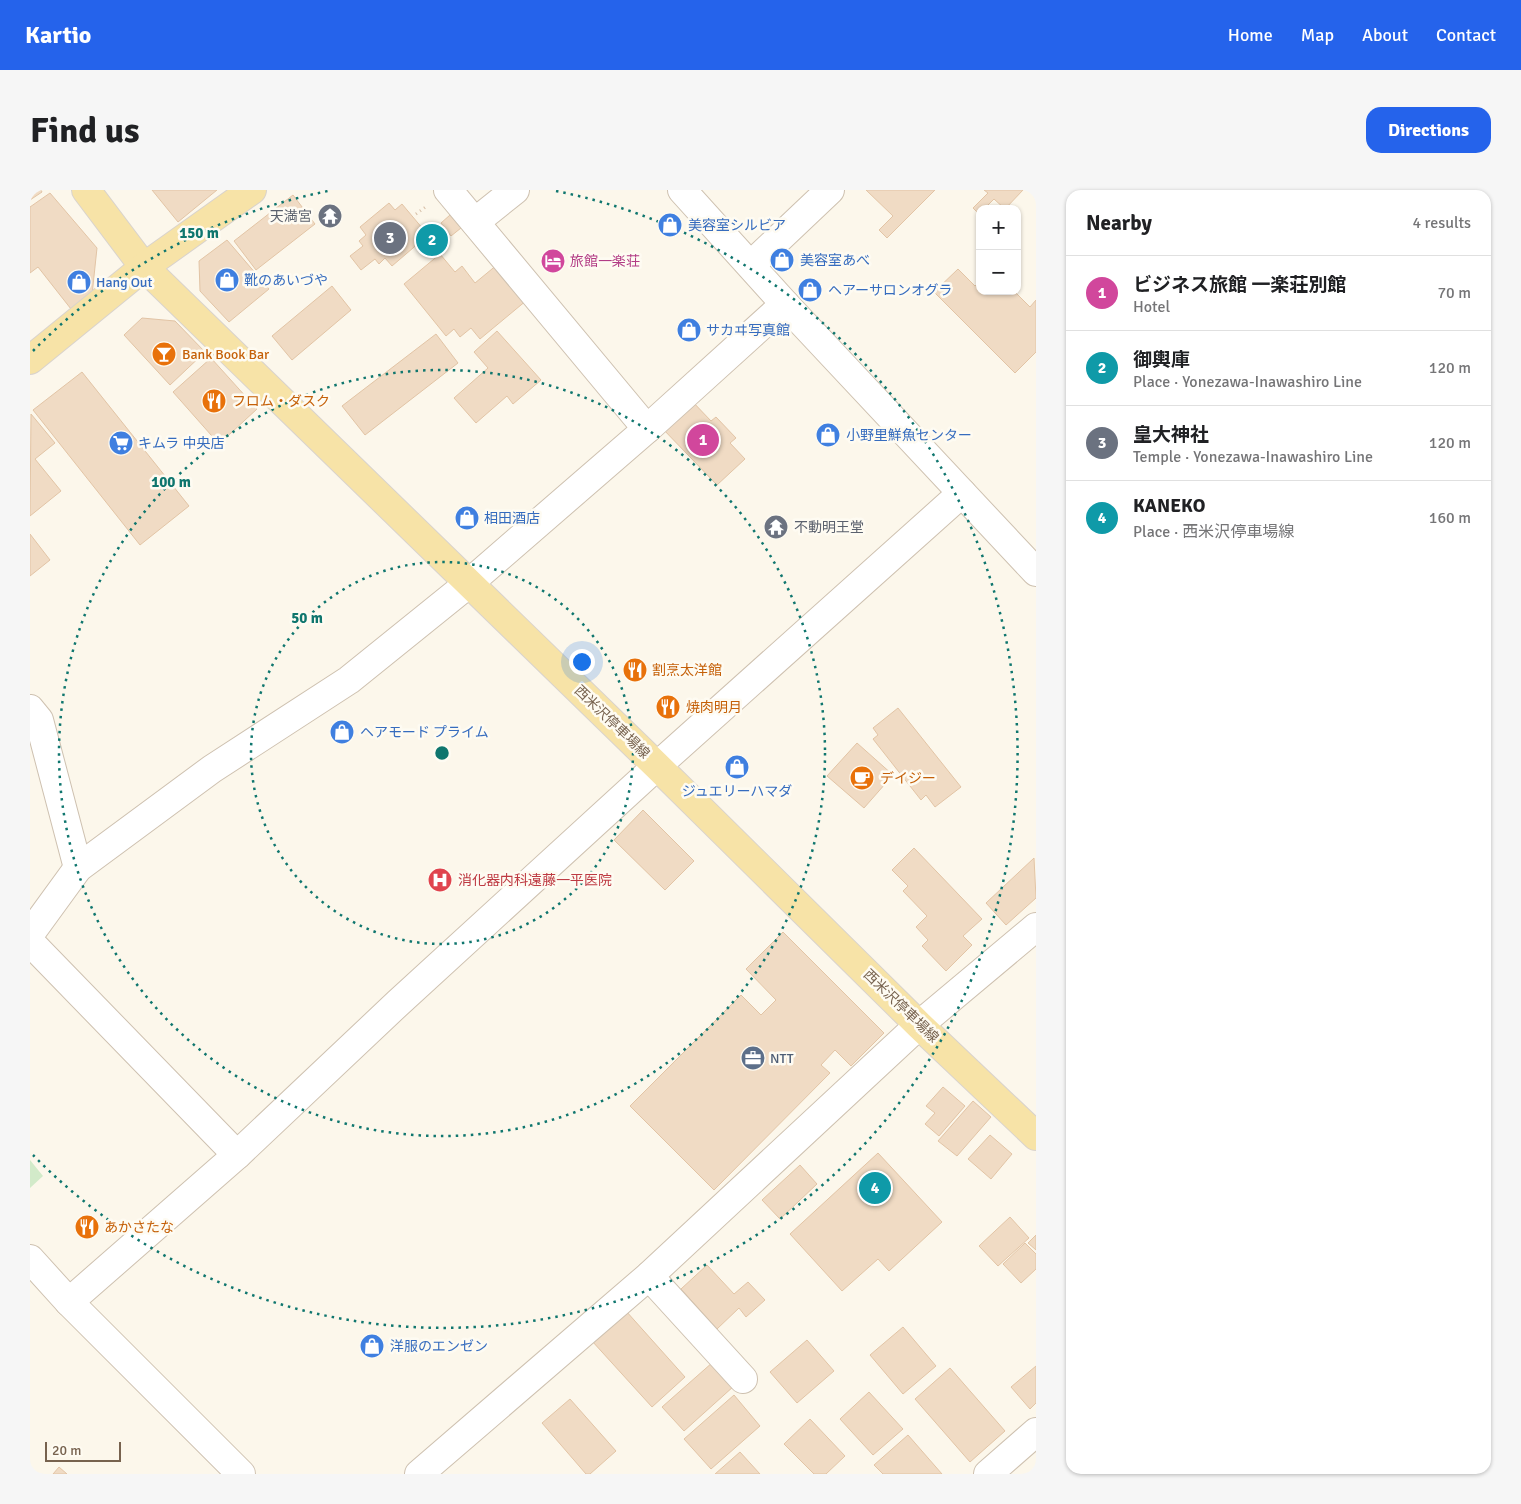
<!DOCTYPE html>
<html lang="en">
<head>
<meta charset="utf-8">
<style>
  :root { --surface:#fff; --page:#f6f6f6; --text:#202124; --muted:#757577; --line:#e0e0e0; --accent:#2563eb }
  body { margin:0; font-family:Signika,"Noto Sans JP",sans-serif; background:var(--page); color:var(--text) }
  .controls { position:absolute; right:15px; top:15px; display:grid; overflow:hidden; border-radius:10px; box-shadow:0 1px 4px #0004 }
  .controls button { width:45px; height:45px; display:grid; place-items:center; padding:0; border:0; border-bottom:1px solid var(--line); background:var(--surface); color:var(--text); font:25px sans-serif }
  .scale { position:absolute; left:15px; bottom:12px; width:76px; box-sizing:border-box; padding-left:5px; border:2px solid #77624e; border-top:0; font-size:14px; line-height:18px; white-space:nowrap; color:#77624e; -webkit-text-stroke:4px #fefbf2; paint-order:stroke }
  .you { position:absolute; left:551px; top:471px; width:18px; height:18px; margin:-12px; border:4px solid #fff; border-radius:50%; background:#1a73e8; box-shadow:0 0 0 8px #1a73e833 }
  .badge { display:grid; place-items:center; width:32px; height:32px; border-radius:50%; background:var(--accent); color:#fff; font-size:16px; font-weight:700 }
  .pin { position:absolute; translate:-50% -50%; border:2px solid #fff; box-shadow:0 1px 5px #0006 }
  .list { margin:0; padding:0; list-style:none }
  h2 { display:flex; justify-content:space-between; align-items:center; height:65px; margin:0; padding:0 20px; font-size:21px }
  h2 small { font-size:16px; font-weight:400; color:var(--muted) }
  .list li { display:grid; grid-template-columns:32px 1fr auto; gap:15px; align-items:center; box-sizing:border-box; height:75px; padding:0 20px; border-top:1px solid var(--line) }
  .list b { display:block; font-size:19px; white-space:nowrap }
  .list p { margin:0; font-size:16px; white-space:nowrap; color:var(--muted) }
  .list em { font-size:16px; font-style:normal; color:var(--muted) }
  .map { position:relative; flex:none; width:1006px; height:1284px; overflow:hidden; border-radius:15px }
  header { display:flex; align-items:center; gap:30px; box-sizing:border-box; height:70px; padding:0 25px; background:var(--accent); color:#fff }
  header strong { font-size:24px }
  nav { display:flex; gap:28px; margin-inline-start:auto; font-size:18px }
  .intro { display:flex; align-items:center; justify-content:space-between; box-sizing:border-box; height:120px; padding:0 30px }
  h1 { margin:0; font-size:35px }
  .button { padding:12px 22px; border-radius:15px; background:var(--accent); color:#fff; font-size:18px; font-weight:700 }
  main { display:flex; gap:30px; padding:0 30px }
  aside { flex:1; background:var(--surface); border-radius:15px; box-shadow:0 1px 4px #0004 }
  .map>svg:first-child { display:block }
</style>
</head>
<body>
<header>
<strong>Kartio</strong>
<nav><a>Home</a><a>Map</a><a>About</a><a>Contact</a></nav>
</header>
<div class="intro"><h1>Find us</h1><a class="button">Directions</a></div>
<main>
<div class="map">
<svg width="1006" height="1284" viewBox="0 0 1006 1284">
  <rect width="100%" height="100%" fill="#fcf7eb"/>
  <path fill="#d2eac9" d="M0 970 13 986 0 998Z"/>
  <g fill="#f0dbc4" stroke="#e2c4a5">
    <path d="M0 0H11L12 2 0 10Z"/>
    <path d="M122 0H187L148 32Z"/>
    <path d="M836 0H905L857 48 849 40 863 26Z"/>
    <path d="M954 0H993L975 19 964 9 954 19H950L949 24 943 18 958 3Z"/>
    <path d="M20 3 67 58 62 105 41 119 8 77 0 83V17Z"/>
    <path d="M263 5 285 34 226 80 204 51Z"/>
    <path d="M359 13 365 20 372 14 393 39 385 46 390 52 362 76 355 68 349 74 345 69 331 80 320 66 333 56 329 51 336 45 330 37Z"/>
    <path d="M301 17 310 28 299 36 291 25Z"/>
    <path d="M420 25 431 38 421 46 411 33Z"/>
    <path d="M401 41 410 53 403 58 394 47Z"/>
    <path d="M197 50 239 99 199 132 170 101 169 71Z"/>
    <path d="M410 64 425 82 432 76 445 93 468 74 497 110 450 149 441 138 430 147 424 139 416 146 374 94Z"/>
    <path d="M928 79 945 96 950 91V101H984L1000 117 1006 110V162L985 183 904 102Z"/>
    <path d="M302 96 321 120 262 170 242 146Z"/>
    <path d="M112 128 145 131 175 162 140 195 94 145Z"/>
    <path d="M467 141 511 190 483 214 477 206 446 233 424 208 458 178 444 162Z"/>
    <path d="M406 144 428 173 335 245 312 216Z"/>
    <path d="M181 168 227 219 189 254 143 202Z"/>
    <path d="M52 182 159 316 110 355 3 220Z"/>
    <path d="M661 210 681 231 686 227 706 248 700 253 715 269 687 295 631 237Z"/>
    <path d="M1 224 25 253 5 269 31 301 0 326Z"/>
    <path d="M744 328 755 337 747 346 737 336Z"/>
    <path d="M0 344 20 370 0 386Z"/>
    <path d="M868 518 931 597 905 617 896 605 891 610 843 549 848 545 843 538Z"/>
    <path d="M827 553 863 585 834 618 797 586Z"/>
    <path d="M613 620 664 671 635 700 584 650Z"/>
    <path d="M884 658 952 729 933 746 942 755 916 781 892 756 898 750 886 737 897 726 873 701 878 696 862 680Z"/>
    <path d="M1004 668 1006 708 976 735 956 713Z"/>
    <path d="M753 742 854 843 821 876 805 860 791 875 800 883 684 1000 600 916 711 805 731 825 746 810 716 779Z"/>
    <path d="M913 897 935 916 909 946 895 934 905 923 896 916Z"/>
    <path d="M943 911 961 927 927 966 908 951Z"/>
    <path d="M960 945 982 964 961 989 938 969Z"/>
    <path d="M848 963 912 1032 859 1081 848 1069 812 1101 760 1044Z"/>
    <path d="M770 975 787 994 750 1029 732 1010Z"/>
    <path d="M980 1027 999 1048 968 1076 949 1056Z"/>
    <path d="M1006 1045V1060L998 1053Z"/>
    <path d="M995 1053 1006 1064V1079L991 1093 973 1074Z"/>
    <path d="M677 1075 704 1104 718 1092 735 1110 716 1127 709 1118 687 1139 651 1099Z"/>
    <path d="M596 1121 655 1187 622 1217 562 1151Z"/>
    <path d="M873 1137 906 1176 873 1204 840 1165Z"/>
    <path d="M777 1150 804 1181 767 1213 740 1182Z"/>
    <path d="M683 1172 704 1196 654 1241 632 1217Z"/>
    <path d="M1006 1176V1213L1000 1219 981 1197Z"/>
    <path d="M920 1178 975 1241 940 1272 885 1209Z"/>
    <path d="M839 1202 873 1239 843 1265 810 1229Z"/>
    <path d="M704 1205 730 1236 681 1279 654 1249Z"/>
    <path d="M540 1209 586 1261 560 1284H556L512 1233Z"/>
    <path d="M780 1229 815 1266 796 1284H784L754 1254Z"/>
    <path d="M878 1245 912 1284H853L844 1275Z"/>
    <path d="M710 1262 730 1284H685Z"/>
    <path d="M29 1277 37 1284H23Z"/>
  </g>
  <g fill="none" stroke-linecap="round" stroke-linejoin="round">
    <defs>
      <g id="minor">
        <path d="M418 0 617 239"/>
        <path d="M652 0 755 114 1006 382"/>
        <path d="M445 32 485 0"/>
        <path d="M721 75 800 0"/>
        <path d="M0 519 9 530 48 678"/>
        <path d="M0 744 48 678 182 579 319 490 438 394 617 239 755 114"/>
        <path d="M0 752 207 965"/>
        <path d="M0 1069 39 1112 211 1284"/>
        <path d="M619 1086 713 1189"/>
        <path d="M39 1112 207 965 368 813 627 576 932 303"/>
        <path d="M389 1284 619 1086 889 835 1006 737"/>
        <path d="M958 1284 1006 1242"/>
      </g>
      <g id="major">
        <path d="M56 0 114 77 627 576 889 835 1006 946"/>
        <path d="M0 170 114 77 222 0"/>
      </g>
    </defs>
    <use href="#minor" stroke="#cec1b0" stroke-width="30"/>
    <use href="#major" stroke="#d9d3cd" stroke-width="30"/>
    <path stroke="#d6bea6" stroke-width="3" stroke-dasharray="1 4" stroke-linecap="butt" d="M386 24 397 16"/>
    <use href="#minor" stroke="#fff" stroke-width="28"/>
    <use href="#major" stroke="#f7e3a7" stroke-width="28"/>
  </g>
  <g fill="none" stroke="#0f766e" stroke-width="2.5" stroke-dasharray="2.5 5">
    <circle cx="412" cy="563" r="191"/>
    <circle cx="412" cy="563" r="383"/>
    <path d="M3 161A574 574 0 0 1 298 1M526 1A574 574 0 1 1 3 965"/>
  </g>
  <defs>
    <symbol id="temple-disc" viewBox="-11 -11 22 22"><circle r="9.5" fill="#6b7280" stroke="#fefbf2"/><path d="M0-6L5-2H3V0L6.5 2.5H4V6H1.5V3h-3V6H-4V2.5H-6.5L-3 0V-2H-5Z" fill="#fff"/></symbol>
    <symbol id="shop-disc" viewBox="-11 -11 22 22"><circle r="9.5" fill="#3f7fe0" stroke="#fefbf2"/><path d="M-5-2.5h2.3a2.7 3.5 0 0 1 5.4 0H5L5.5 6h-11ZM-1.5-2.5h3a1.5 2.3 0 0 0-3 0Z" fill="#fff"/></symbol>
    <symbol id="hotel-disc" viewBox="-11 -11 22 22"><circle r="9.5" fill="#d1479c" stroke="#fefbf2"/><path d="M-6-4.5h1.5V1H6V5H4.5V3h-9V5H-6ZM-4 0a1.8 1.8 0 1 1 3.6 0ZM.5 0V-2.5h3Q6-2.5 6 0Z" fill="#fff"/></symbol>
    <symbol id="bar-disc" viewBox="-11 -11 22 22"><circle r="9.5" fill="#e8710a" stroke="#fefbf2"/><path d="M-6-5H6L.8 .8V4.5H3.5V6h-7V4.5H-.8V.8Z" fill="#fff"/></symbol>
    <symbol id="restaurant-disc" viewBox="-11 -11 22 22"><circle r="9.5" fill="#e8710a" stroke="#fefbf2"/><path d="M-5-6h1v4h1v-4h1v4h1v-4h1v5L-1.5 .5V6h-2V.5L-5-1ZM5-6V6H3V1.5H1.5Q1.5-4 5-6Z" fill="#fff"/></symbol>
    <symbol id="supermarket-disc" viewBox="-11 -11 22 22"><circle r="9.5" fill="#3f7fe0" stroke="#fefbf2"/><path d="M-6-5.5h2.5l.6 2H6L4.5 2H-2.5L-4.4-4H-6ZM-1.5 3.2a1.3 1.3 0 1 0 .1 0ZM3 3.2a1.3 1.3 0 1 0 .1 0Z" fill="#fff"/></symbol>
    <symbol id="cafe-disc" viewBox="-11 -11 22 22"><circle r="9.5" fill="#e8710a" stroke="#fefbf2"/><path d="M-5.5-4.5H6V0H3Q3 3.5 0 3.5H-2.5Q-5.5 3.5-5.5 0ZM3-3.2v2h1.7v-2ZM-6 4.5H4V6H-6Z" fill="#fff"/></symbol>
    <symbol id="hospital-disc" viewBox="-11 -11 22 22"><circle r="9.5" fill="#e0444e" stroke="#fefbf2"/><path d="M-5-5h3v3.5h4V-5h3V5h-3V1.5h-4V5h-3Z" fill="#fff"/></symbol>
    <symbol id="office-disc" viewBox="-11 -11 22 22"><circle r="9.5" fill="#5c6f8a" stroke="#fefbf2"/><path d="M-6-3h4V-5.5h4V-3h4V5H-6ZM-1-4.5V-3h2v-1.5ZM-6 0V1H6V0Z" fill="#fff"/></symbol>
  </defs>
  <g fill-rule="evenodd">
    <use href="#temple-disc" x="286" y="12" width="28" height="28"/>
    <use href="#shop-disc" x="626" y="21" width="28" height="28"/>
    <use href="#shop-disc" x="738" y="56" width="28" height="28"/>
    <use href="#hotel-disc" x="509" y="57" width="28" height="28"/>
    <use href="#shop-disc" x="183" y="76" width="28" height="28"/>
    <use href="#shop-disc" x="35" y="78" width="28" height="28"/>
    <use href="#shop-disc" x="766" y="86" width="28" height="28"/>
    <use href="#shop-disc" x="645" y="126" width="28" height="28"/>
    <use href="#bar-disc" x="120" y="150" width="28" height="28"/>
    <use href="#restaurant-disc" x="170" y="197" width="28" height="28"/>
    <use href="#shop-disc" x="784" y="231" width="28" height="28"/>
    <use href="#supermarket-disc" x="77" y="239" width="28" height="28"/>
    <use href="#shop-disc" x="423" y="314" width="28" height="28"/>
    <use href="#temple-disc" x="732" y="323" width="28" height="28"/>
    <use href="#restaurant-disc" x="591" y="466" width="28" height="28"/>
    <use href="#restaurant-disc" x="624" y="503" width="28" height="28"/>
    <use href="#shop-disc" x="298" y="528" width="28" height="28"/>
    <use href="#shop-disc" x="693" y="563" width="28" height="28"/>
    <use href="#cafe-disc" x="818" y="574" width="28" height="28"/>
    <use href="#hospital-disc" x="396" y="676" width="28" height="28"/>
    <use href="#office-disc" x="709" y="854" width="28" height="28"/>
    <use href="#restaurant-disc" x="43" y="1023" width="28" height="28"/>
    <use href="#shop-disc" x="328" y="1142" width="28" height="28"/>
  </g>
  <g text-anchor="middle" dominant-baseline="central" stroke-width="5" stroke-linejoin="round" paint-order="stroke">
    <g font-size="14" fill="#5b616d" stroke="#fefbf2" text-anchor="end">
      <text x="282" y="26">天満宮</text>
      <text x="764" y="337" text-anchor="start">不動明王堂</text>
    </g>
    <g font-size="14" fill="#366cbe" stroke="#fefbf2" text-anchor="start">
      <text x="658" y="35">美容室シルビア</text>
      <text x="770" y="70">美容室あべ</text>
      <text x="214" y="90">靴のあいづや</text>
      <text x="66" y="92">Hang Out</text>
      <text x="798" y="100">ヘアーサロンオグラ</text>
      <text x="676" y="140">サカヰ写真館</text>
      <text x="816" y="245">小野里鮮魚センター</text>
      <text x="108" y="253">キムラ 中央店</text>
      <text x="454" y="328">相田酒店</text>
      <text x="330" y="542">ヘアモード プライム</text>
      <text x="707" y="601" text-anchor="middle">ジュエリーハマダ</text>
      <text x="360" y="1156">洋服のエンゼン</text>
    </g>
    <g font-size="14" fill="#b23c85" stroke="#fefbf2" text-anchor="start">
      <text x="540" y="71">旅館一楽荘</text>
    </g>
    <g font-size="14" fill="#c56008" stroke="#fefbf2" text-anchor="start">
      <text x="152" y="164">Bank Book Bar</text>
      <text x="202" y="211">フロム・ダスク</text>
      <text x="622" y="480">割烹太洋館</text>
      <text x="656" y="517">焼肉明月</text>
      <text x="850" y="588">デイジー</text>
      <text x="74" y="1037">あかさたな</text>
    </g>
    <g font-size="14" fill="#77624e" stroke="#fefbf2">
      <text transform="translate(582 532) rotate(44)">西米沢停車場線</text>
      <text transform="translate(871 816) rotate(44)">西米沢停車場線</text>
    </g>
    <g font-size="14" fill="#be3a42" stroke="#fefbf2" text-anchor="start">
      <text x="428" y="690">消化器内科遠藤一平医院</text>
    </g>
    <g font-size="14" fill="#4e5e75" stroke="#fefbf2" text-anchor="start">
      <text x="740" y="868">NTT</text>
    </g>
  </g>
  <circle cx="412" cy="563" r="8" fill="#0f766e" stroke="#fefbf2" stroke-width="2.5"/>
  <g font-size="15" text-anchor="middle" font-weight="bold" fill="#0f766e" stroke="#fefbf2" stroke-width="5" stroke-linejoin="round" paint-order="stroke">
    <text x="169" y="48">150 m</text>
    <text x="141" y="297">100 m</text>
    <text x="277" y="433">50 m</text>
  </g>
</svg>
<div class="controls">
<button>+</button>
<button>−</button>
</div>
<div class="scale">20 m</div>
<div class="you"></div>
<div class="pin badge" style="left:673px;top:250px;background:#d1479c">1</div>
<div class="pin badge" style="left:402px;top:50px;background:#0f9aa8">2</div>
<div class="pin badge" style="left:360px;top:48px;background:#6b7280">3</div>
<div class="pin badge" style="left:845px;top:998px;background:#0f9aa8">4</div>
</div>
<aside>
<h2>Nearby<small>4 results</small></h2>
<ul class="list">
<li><span class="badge" style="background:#d1479c">1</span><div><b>ビジネス旅館 一楽荘別館</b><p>Hotel</p></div><em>70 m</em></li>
<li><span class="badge" style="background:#0f9aa8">2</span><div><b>御輿庫</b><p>Place · Yonezawa-Inawashiro Line</p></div><em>120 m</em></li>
<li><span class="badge" style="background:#6b7280">3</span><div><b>皇大神社</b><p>Temple · Yonezawa-Inawashiro Line</p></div><em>120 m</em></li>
<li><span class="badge" style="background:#0f9aa8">4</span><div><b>KANEKO</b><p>Place · 西米沢停車場線</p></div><em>160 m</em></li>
</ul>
</aside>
</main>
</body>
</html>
